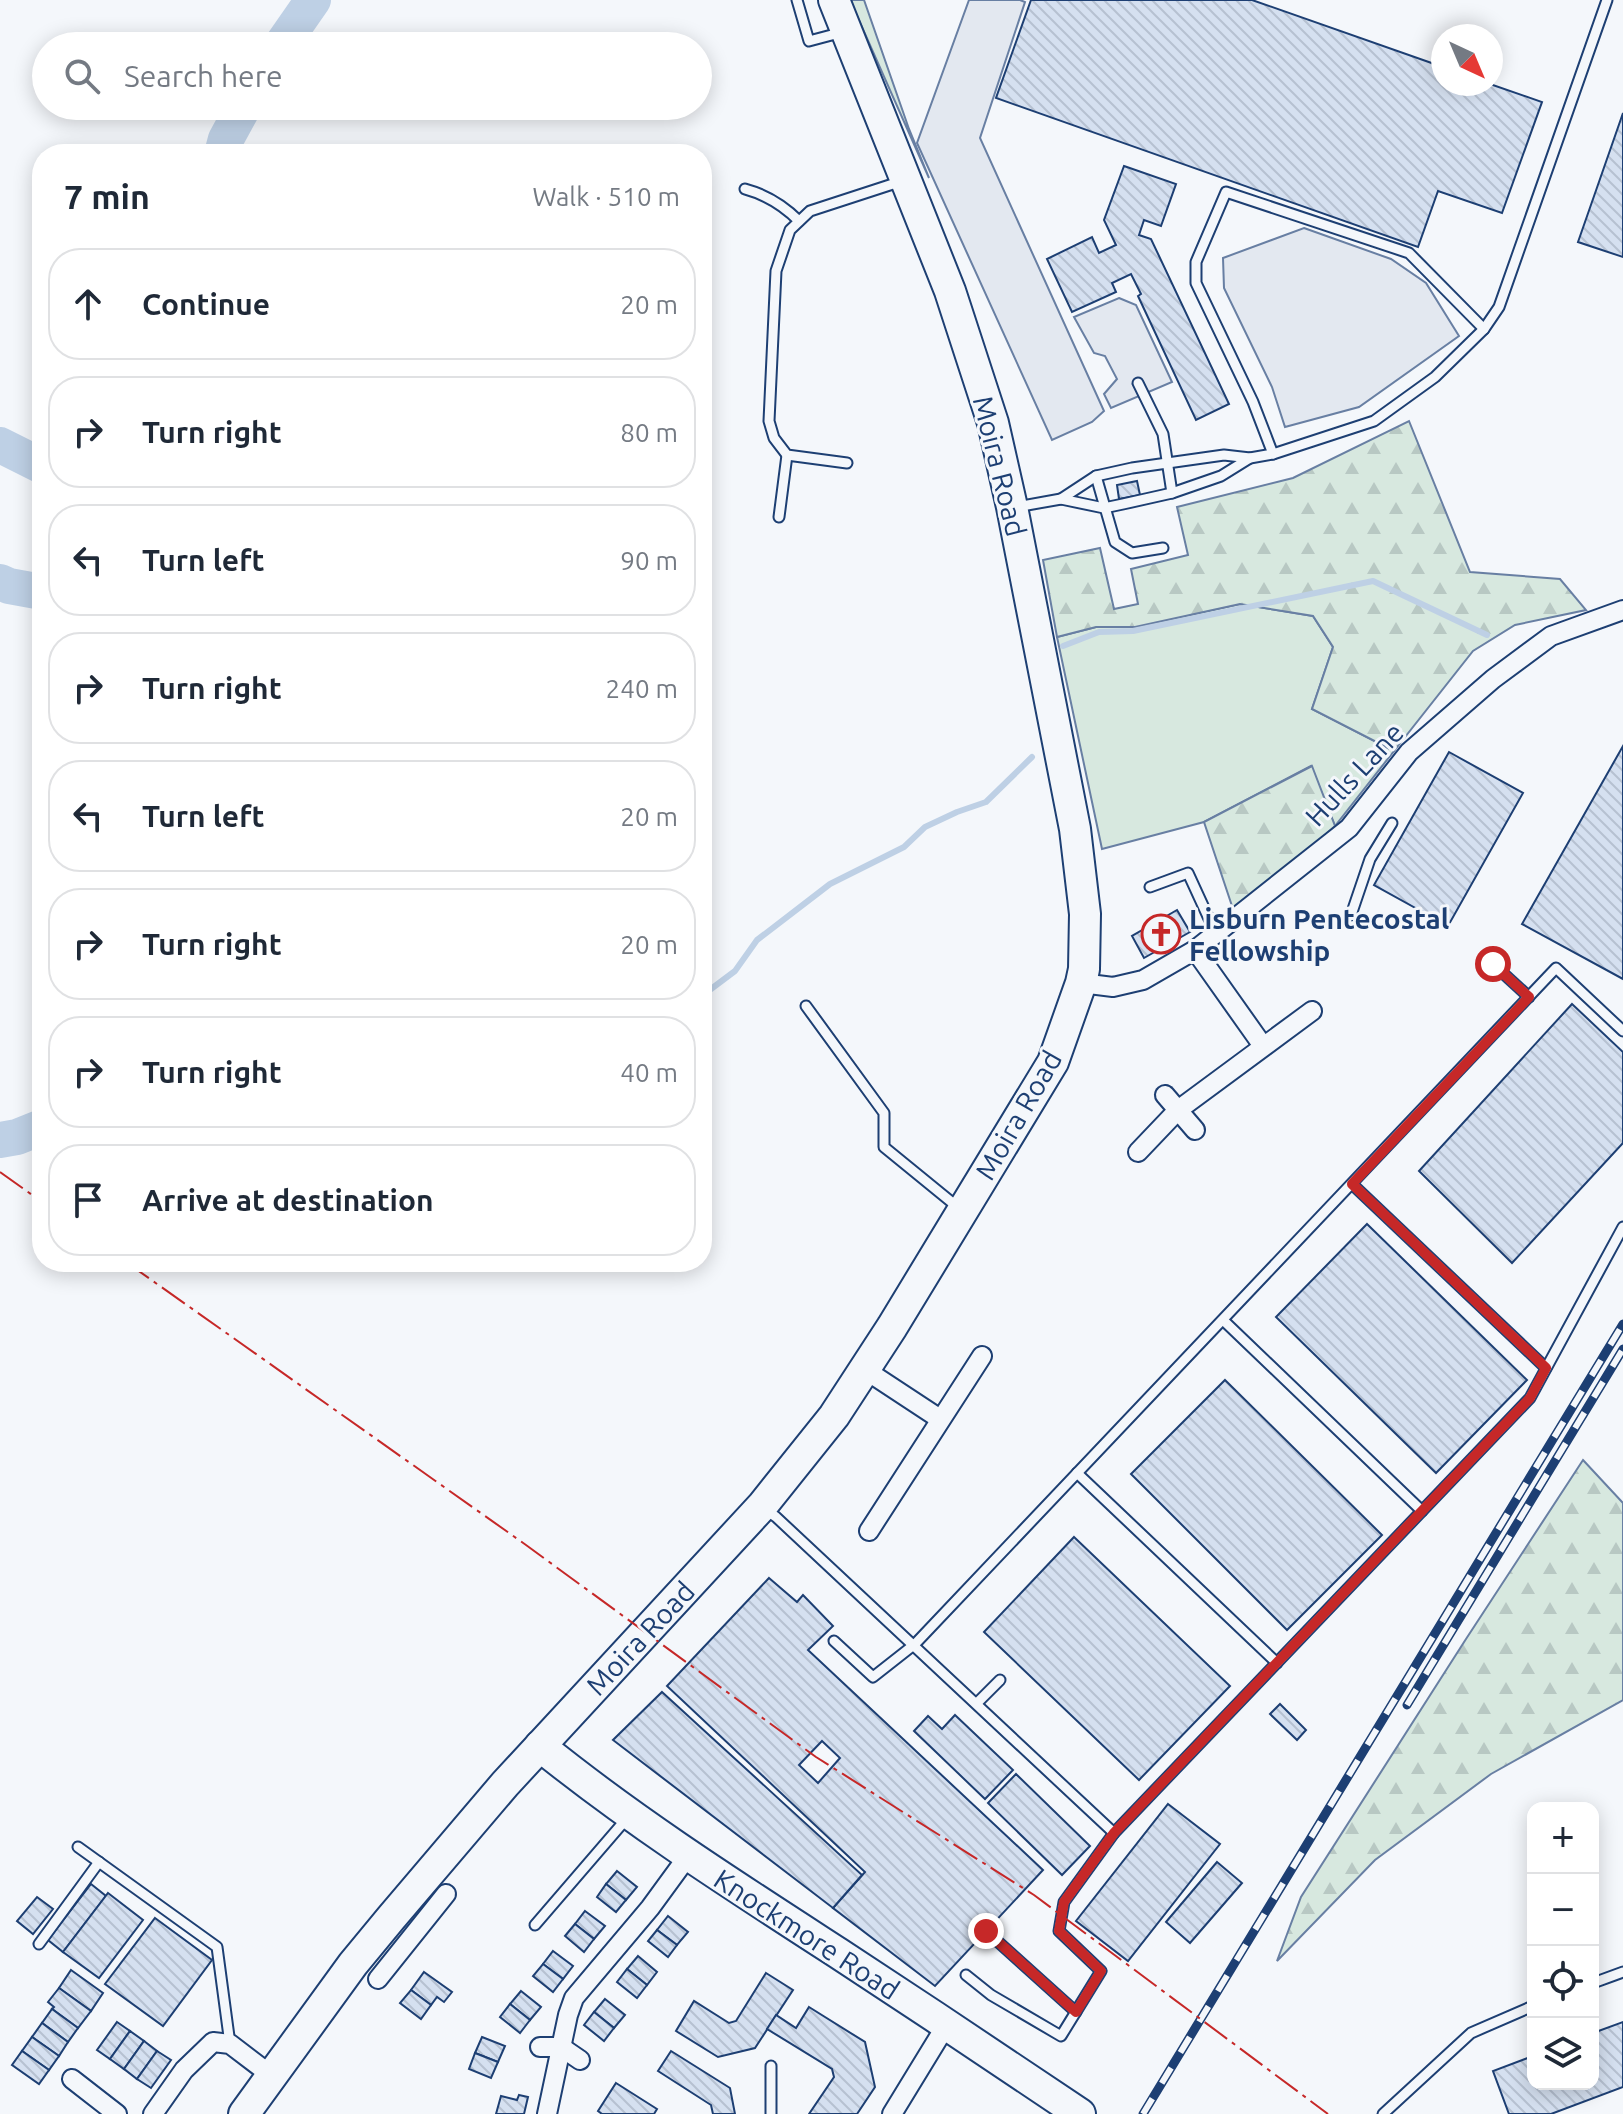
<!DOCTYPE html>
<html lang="en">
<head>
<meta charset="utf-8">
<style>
  :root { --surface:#fff; --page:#f2f2f3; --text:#1f2937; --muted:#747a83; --line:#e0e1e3 }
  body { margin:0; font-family:Ubuntu,sans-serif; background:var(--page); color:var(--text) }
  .controls { position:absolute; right:24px; bottom:24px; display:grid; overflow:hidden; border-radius:16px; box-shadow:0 4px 20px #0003 }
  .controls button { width:72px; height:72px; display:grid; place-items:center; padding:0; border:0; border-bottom:2px solid var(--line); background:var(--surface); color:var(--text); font:40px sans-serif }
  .compass { position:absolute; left:1431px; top:24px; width:72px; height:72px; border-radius:50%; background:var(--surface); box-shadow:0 4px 20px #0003; rotate:136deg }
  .stop { position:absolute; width:24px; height:24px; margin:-18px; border:6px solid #c62828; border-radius:50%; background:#fff }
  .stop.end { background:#c62828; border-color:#fff; box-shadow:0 2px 8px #0008 }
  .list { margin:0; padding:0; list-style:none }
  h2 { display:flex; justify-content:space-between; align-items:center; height:104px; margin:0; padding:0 32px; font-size:34px }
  h2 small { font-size:26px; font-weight:400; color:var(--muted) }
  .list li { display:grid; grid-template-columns:52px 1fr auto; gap:24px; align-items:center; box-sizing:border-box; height:112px; margin:0 16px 16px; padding:0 16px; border:2px solid var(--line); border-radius:32px }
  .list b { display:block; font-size:30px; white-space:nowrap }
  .list em { font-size:26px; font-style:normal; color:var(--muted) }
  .icon { flex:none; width:44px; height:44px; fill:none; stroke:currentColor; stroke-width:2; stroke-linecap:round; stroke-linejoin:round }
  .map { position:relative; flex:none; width:1623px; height:2114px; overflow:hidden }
  .search { position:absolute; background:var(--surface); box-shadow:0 4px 20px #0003; left:32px; top:32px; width:680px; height:88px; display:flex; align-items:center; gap:20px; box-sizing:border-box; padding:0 28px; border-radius:44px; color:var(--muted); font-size:30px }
  .panel { position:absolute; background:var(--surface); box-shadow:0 4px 20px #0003; left:32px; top:144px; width:680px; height:1128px; border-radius:32px }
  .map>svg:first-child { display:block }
</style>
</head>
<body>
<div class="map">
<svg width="1623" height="2114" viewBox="0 0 1623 2114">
  <defs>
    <pattern id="forest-firs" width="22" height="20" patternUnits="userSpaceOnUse" patternTransform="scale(2)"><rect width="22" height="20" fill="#d7e8df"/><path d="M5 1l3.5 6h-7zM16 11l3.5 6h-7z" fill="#b8c8c3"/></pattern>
    <pattern id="building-back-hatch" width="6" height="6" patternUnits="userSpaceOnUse" patternTransform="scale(2)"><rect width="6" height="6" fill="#d5e0f0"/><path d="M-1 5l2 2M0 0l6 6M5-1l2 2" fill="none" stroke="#b6c1d1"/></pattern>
  </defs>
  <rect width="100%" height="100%" fill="#f4f7fb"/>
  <g fill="#d7e8df" stroke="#687fa3" stroke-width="2">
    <path d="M850 0H864L909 129 929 178Z"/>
    <path d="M1240 604 1313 616 1333 647 1312 709 1394 751 1335 826 1311 766 1204 822 1102 849 1057 637 1096 627H1135Z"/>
  </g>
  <g fill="url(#forest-firs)" stroke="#687fa3" stroke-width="2">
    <path d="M1409 421 1470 572 1560 579 1586 610 1515 625 1473 651 1394 751 1312 709 1333 647 1313 616 1240 604 1135 627H1096L1057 637 1043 560 1100 548 1114 609 1138 604 1131 569 1188 555 1177 507 1293 478Z"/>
    <path d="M1312 766 1335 826 1274 882 1233 909 1204 822Z"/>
    <path d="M1583 1460 1623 1503V1700L1491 1774 1375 1860 1277 1961 1301 1897 1466 1639Z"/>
  </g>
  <g fill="#e3e8f0" stroke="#687fa3" stroke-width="2">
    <path d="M969 0H1020L1025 2 980 138 1104 411 1092 422 1052 440 917 143Z"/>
    <path d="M1304 228 1391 259 1426 283 1459 336 1359 407 1285 427 1272 387 1224 288 1223 258Z"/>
    <path d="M1119 298 1136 305 1172 382 1111 408 1104 394 1117 379 1105 356 1094 353 1074 317Z"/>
  </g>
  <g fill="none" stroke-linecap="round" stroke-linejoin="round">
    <g stroke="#bed0e5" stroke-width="6">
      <path d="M1063 646 1099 632 1133 631 1373 581 1487 635"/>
      <path d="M702 989H711L735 971 757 940 830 884 904 847 925 827 957 812 986 802 1032 757"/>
    </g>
    <g stroke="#bed0e5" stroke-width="36">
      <path d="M281 46 313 0"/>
      <path d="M222 154 226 139 244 106"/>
      <path d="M0 445 42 466"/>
      <path d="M0 582 9 586 42 592"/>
      <path d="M0 1140 17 1137 42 1127"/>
    </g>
  </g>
  <g fill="url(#building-back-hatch)" stroke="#1d3f73" stroke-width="2" fill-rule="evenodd">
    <path d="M1031 0H1252L1443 67V84H1490L1542 102 1502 213 1438 191 1418 247 996 98Z"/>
    <path d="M1623 113V257L1578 242Z"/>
    <path d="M1124 166 1176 184 1161 226 1144 220 1139 235 1151 239 1229 404 1196 420 1138 296 1141 294 1131 274 1112 283 1116 292 1072 312 1047 259 1092 237 1099 253 1116 245 1104 220Z"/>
    <path d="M1137 481 1140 495 1119 499 1117 485Z"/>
    <path d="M1623 746V979L1522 924Z"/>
    <path d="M1449 752 1523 793 1448 926 1374 885Z"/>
    <path d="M1177 910 1190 932 1144 958 1132 936Z"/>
    <path d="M1572 1004 1623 1052V1143L1512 1263 1419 1171Z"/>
    <path d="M1367 1224 1527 1380 1436 1473 1276 1317Z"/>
    <path d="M1225 1380 1382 1535 1287 1630 1131 1474Z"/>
    <path d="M1074 1537 1230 1686 1139 1780 984 1632Z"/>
    <path d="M769 1578 797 1602 803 1595 833 1626 808 1650 1043 1870 935 1986 833 1908 865 1872 667 1686ZM822 1741 840 1758 818 1783 799 1765Z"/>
    <path d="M662 1692 862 1875 833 1908 613 1740Z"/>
    <path d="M1280 1704 1306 1730 1297 1740 1270 1714Z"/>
    <path d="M955 1715 1013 1770 985 1799 914 1731 928 1716 942 1729Z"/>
    <path d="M1016 1774 1090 1846 1062 1875 988 1803Z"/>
    <path d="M1168 1804 1220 1844 1128 1961 1076 1921Z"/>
    <path d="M1217 1862 1242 1883 1190 1943 1166 1922Z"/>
    <path d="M617 1871 637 1887 626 1900 606 1884Z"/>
    <path d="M91 1884 106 1896 63 1952 48 1940Z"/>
    <path d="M606 1884 626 1900 616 1912 597 1897Z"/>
    <path d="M108 1893 143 1920 99 1978 63 1952Z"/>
    <path d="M37 1897 53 1909 33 1934 17 1921Z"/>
    <path d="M585 1911 605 1926 594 1939 575 1924Z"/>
    <path d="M668 1916 688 1932 677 1945 657 1930Z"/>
    <path d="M155 1918 212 1960 163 2026 105 1984Z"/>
    <path d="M575 1924 594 1939 584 1952 565 1936Z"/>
    <path d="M657 1930 677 1945 668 1957 648 1941Z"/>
    <path d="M553 1951 573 1966 563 1979 543 1964Z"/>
    <path d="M638 1956 657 1972 647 1985 627 1969Z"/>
    <path d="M543 1964 563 1979 553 1992 533 1976Z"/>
    <path d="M627 1969 647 1985 637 1998 617 1982Z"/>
    <path d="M71 1970 103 1993 91 2011 59 1988Z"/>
    <path d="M424 1972 452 1992 444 2002 437 1997 431 2005 411 1990Z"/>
    <path d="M766 1973 793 1990 755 2048 718 2057 676 2031 694 2001 729 2023 736 2021Z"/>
    <path d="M59 1988 91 2011 78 2028 52 2009 54 2007 48 2002Z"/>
    <path d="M411 1990 431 2005 421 2019 400 2003Z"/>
    <path d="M521 1991 541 2007 530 2020 510 2004Z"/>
    <path d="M605 1999 625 2015 614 2028 594 2012Z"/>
    <path d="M510 2004 530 2020 520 2033 500 2017Z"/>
    <path d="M809 2007 865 2042 875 2087 857 2114H809L834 2077 832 2069 767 2029 776 2015 796 2028Z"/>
    <path d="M52 2009 78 2028 68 2042 42 2023Z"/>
    <path d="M594 2012 614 2028 604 2041 584 2025Z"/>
    <path d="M117 2022 130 2031 110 2059 97 2050Z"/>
    <path d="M1623 2022V2087L1551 2114H1509L1493 2071 1533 2056V2084H1593V2033Z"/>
    <path d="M42 2023 68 2042 59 2056 32 2037Z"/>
    <path d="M130 2031 144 2041 124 2069 110 2059Z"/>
    <path d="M32 2037 59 2056 49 2070 22 2051Z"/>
    <path d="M482 2037 505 2046 498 2062 475 2053Z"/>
    <path d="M144 2041 157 2051 137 2079 124 2069Z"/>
    <path d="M22 2051 49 2070 39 2084 12 2065Z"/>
    <path d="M157 2051 171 2060 151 2088 137 2079Z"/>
    <path d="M671 2051 730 2088 735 2114H713L711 2105 658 2071Z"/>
    <path d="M475 2053 498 2062 491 2078 469 2069Z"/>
    <path d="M616 2083 657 2109 654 2114H602L598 2111Z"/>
    <path d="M519 2095 528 2097 524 2114H496L501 2096 517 2100Z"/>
  </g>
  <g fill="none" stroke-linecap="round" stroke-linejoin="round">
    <defs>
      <g id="service">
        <path d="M797 0 809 41 843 32"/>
        <path d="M745 189C767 195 783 205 799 221"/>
        <path d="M1138 383 1163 434 1172 493"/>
        <path d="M1273 454 1253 402 1196 283V262L1226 192 1409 253 1484 329"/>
        <path d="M847 463 787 455 774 438 769 421 776 271 790 230 810 211 899 182"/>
        <path d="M1096 476 1115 542 1132 553 1163 548"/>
        <path d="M1061 499 1096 476 1132 468 1224 455 1250 458 1273 454 1374 421 1435 377 1484 329 1499 307 1607 0"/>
        <path d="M1016 507 1061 499 1104 508 1123 504 1172 493 1221 476 1250 458"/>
        <path d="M779 517 787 455"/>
        <path d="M1150 887 1188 873 1216 934"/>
        <path d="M1351 915 1370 859 1392 823"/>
        <path d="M1493 964 1529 997"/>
        <path d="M806 1006 884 1113V1147L960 1209"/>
        <path d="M1352 1184 1546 1368"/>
        <path d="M1223 1320 1422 1511"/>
        <path d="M1077 1473 1277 1663"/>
        <path d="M765 1509 776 1517 1114 1833"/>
        <path d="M834 1641 873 1677 915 1644 1556 968 1623 1031"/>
        <path d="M977 1703 1000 1680"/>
        <path d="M78 1847 217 1947 230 2044"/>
        <path d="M535 1925 628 1817"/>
        <path d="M986 1931 1076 2012"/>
        <path d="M39 1944 99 1862"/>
        <path d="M966 1975 991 1995 1061 2036 1101 1971 1059 1931 1064 1902 1114 1833 1530 1398 1623 1227"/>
        <path d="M1593 1983 1623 1972"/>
        <path d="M771 2066V2114"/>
        <path d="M1383 2114 1471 2033 1533 2006"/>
      </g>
      <g id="minor">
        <path d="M1195 950 1263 1046"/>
        <path d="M1081 983 1113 987 1143 980 1195 950 1349 828 1409 752 1493 679 1551 636 1623 610"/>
        <path d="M1165 1095 1195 1130"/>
        <path d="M1138 1152 1178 1110 1312 1011"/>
        <path d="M864 1369 940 1419"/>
        <path d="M869 1531 982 1356"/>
        <path d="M378 1979 446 1894"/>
        <path d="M540 2047H561L580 2060"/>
        <path d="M72 2079 117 2114"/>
        <path d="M153 2114 184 2070 213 2042 230 2044 272 2076"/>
        <path d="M547 2114 568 2015 574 1998 650 1908 688 1856"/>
        <path d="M892 2114 947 2024"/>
      </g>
      <path id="primary" d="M540 1746C634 1822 736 1887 838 1953 919 2006 1000 2060 1080 2114"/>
      <path id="trunk" d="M244 2114 353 1964 391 1918 505 1784 762 1506 834 1416 892 1327 1053 1062 1081 983 1084 969 1085 914 1075 829 1012 507 993 423 950 291 834 0"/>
    </defs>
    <use href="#service" stroke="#1d3f73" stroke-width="13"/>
    <use href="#minor" stroke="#1d3f73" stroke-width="22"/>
    <use href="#primary" stroke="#1d3f73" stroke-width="34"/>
    <use href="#trunk" stroke="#1d3f73" stroke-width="34"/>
    <use href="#service" stroke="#f4f7fb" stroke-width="9"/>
    <use href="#minor" stroke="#f4f7fb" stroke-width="18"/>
    <use href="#primary" stroke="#f4f7fb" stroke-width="30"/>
    <use href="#trunk" stroke="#f4f7fb" stroke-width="30"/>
    <defs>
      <g id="rail">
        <path d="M1407 1705 1623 1349"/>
        <path d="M1143 2114 1623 1324"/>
      </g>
    </defs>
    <use href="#rail" stroke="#1d3f73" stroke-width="9"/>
    <use href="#rail" stroke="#f4f7fb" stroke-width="6" stroke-dasharray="18" stroke-linecap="butt"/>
    <g stroke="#c62828" stroke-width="2" stroke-dasharray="28 6 4 6" stroke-linecap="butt">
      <path d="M0 1172 42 1202"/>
      <path d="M126 1262 526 1545 816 1757 1034 1895 1328 2114"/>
    </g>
  </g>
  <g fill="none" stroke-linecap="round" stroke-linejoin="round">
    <path stroke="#c62828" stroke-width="10" d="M986 1931 1076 2012 1101 1971 1059 1931 1064 1902 1114 1833 1530 1398 1546 1368 1352 1184 1529 997 1493 964"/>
  </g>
  <defs>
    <symbol id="church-ring" viewBox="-11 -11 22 22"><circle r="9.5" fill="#f4f7fb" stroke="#c62828" stroke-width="1.5"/><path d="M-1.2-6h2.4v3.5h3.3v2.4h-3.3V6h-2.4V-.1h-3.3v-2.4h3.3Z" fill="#c62828"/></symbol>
  </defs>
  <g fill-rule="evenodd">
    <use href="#church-ring" x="1139" y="912" width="44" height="44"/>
  </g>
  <g text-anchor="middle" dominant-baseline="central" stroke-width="6" stroke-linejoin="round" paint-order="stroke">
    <g font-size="28" fill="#1d3f73" stroke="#f4f7fb">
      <text transform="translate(1000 466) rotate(76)">Moira Road</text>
      <text transform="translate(1354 774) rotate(-47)">Hulls Lane</text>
      <text transform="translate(1018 1115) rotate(-60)">Moira Road</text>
      <text transform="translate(640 1638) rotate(-47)">Moira Road</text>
      <text transform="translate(807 1934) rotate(33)">Knockmore Road</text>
    </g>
    <g font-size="28" font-weight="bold" fill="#1d3f73" stroke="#f4f7fb" text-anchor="start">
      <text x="1189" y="918">Lisburn Pentecostal<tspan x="1189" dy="32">Fellowship</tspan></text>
    </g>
  </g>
</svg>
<div class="controls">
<button>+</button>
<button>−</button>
<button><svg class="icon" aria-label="locate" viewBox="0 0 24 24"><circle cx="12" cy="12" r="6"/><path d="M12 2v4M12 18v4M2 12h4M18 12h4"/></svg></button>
<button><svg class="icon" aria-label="layers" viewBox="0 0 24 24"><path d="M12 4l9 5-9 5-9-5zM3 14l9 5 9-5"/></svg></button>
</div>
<svg class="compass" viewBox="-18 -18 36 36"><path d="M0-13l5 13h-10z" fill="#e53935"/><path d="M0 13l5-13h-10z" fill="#747a83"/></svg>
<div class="stop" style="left:1493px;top:964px"></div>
<div class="stop end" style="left:986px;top:1931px"></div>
<div class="search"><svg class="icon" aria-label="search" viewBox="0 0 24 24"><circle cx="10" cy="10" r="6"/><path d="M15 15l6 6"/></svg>Search here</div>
<section class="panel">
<h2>7 min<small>Walk · 510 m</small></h2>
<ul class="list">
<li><svg class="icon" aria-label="ahead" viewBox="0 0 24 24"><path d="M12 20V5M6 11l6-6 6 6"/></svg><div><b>Continue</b></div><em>20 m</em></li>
<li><svg class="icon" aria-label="right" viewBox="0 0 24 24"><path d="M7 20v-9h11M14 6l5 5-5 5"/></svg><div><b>Turn right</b></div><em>80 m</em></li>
<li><svg class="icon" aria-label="left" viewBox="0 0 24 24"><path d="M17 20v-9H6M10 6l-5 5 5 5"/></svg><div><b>Turn left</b></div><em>90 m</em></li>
<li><svg class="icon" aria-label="right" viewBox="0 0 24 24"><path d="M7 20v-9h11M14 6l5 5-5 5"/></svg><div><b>Turn right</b></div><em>240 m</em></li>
<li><svg class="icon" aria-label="left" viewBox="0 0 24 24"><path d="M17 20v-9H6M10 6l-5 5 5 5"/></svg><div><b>Turn left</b></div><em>20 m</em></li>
<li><svg class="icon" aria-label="right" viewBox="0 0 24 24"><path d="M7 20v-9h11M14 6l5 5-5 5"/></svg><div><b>Turn right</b></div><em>20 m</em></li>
<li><svg class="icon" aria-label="right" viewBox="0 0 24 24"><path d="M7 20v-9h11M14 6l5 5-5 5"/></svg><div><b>Turn right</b></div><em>40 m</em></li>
<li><svg class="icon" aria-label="arrive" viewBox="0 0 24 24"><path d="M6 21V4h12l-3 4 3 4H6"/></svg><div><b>Arrive at destination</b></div></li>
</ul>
</section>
</div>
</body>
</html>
